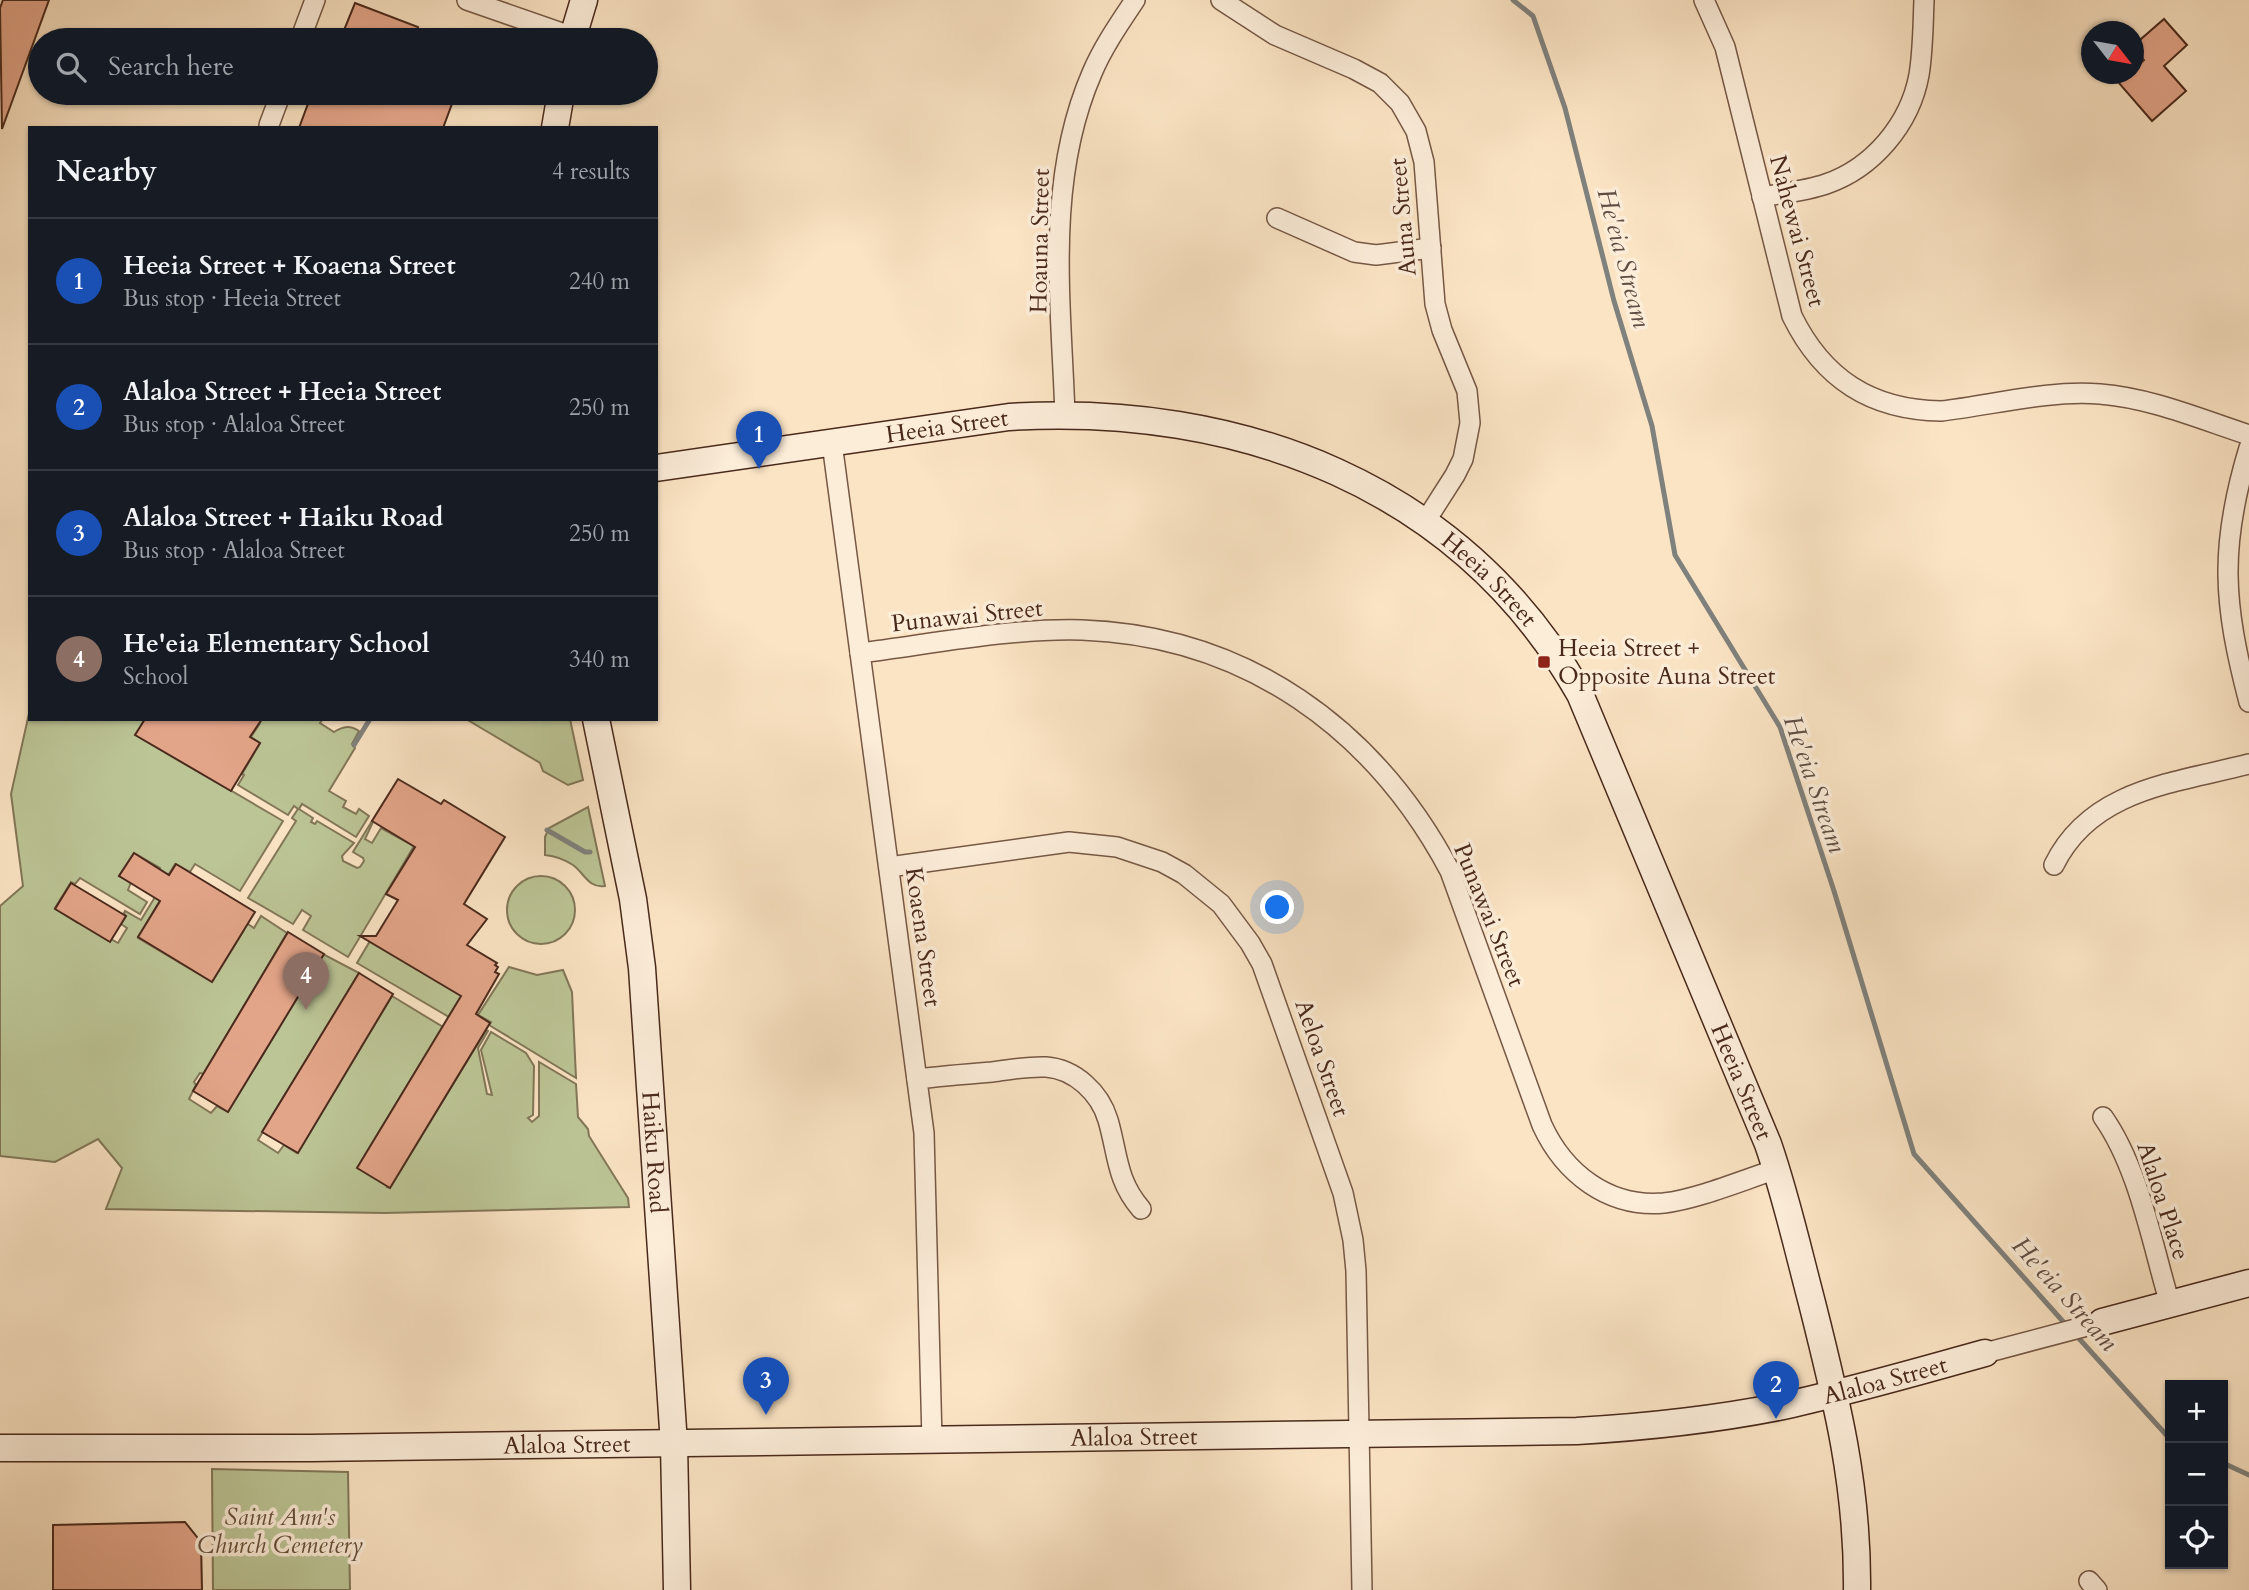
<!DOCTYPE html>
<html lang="en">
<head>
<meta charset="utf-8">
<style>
  :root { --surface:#171b24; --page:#242831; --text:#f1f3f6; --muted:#9ea1a6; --line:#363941; --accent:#c59692 }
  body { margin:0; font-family:Cardo,serif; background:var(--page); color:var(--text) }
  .controls { position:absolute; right:21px; bottom:21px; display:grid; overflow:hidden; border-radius:0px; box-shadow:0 2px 5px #0004 }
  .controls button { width:63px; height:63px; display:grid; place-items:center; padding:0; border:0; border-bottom:2px solid var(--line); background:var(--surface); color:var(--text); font:35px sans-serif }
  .compass { position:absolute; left:2081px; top:21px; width:63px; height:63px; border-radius:50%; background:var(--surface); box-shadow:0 2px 5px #0004; rotate:121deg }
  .you { position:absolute; left:1278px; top:908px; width:24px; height:24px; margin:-18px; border:5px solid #fff; border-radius:50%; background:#1a73e8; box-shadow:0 0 0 10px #1a73e833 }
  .badge { display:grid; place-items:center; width:46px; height:46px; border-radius:50%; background:var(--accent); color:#fff; font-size:23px; font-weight:700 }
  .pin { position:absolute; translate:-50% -58px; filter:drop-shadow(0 2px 4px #0008) }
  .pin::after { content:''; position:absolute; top:37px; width:24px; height:21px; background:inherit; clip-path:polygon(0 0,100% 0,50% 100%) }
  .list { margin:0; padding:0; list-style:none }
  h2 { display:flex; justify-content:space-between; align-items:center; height:91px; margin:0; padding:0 28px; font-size:30px }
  h2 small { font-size:23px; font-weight:400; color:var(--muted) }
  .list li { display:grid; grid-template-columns:46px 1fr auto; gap:21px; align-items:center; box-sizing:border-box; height:126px; padding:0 28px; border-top:2px solid var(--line) }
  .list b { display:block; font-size:26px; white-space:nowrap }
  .list p { margin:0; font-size:23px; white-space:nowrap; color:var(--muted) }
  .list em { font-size:23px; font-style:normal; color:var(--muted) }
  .icon { flex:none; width:38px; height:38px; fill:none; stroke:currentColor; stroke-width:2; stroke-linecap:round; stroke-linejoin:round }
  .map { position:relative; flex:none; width:2249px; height:1590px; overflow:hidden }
  .search { position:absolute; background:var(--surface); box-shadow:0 2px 5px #0004; left:28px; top:28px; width:630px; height:77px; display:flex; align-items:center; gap:18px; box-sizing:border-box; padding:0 24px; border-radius:38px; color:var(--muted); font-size:26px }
  .panel { position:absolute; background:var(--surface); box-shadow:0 2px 5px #0004; left:28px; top:126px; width:630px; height:595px; border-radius:0px }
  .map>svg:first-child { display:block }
</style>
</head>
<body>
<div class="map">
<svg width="2249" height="1590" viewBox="0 0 2249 1590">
  <rect width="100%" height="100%" fill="#fbe4c4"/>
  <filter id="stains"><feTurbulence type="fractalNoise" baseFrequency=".00286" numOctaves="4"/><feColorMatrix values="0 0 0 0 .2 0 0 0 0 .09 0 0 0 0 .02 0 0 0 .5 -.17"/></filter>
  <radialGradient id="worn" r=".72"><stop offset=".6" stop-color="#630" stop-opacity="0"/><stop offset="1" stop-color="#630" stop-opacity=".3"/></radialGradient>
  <g fill="#bcc596" stroke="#827758" stroke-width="2">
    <path d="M30 709V719H145L136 735 283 821 240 891 195 864 190 872 175 864 169 874 172 878 158 873 160 868 134 853 119 876 131 882 128 890 147 902 140 914 80 878 75 884 71 882 55 908 78 923 95 915 111 939 118 943 127 928 121 924 126 916 124 913 125 911 141 920 163 884 169 885 138 938 212 982 244 930 242 920 254 928 261 916 287 933 204 1074 200 1073 194 1082 196 1085 189 1099 211 1113 217 1106 228 1112 323 954 359 973 258 1140 278 1153 284 1145 297 1153 392 996 443 1027 387 1187 390 1188 486 1030 488 1031 478 1048 487 1094 492 1095 481 1050 491 1032 526 1053 534 1066 533 1115 528 1118 532 1122 539 1116V1062L576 1084 578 1117 588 1129 589 1136 628 1198 629 1207 385 1213 106 1209 122 1168 98 1139 55 1162 0 1156V906L23 886 11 794Z"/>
    <path d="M254 719H323L320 723 334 732C344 726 350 725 359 731L352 744 355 748 329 791 346 801 343 807 356 814 359 809 369 816 356 837 302 804 299 809 313 818 311 822 315 824 317 821 354 843 342 856 343 861 357 868 360 867 364 861 363 858 353 852 372 821 373 822 365 839 372 843 381 828 414 846 348 957 303 930 311 916 302 910 293 924 248 898 296 821 292 818 298 809 294 806 288 815 238 785 244 775 242 774 260 743 251 737 260 723Z"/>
    <path d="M466 719H570L583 780 568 785 543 771 540 763Z"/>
    <path d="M588 807 605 886C589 889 584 873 573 865 564 859 555 856 545 855V837L549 828Z"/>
    <circle cx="541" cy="910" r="34"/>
    <path d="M370 941 475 1004 449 1017 357 963Z"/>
    <path d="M509 967 537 975 563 970 572 992 576 1078 489 1025 491 1022 478 1015Z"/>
    <path d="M212 1469 348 1472 350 1590H213Z"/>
  </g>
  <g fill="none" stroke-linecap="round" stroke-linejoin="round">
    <g stroke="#7f817d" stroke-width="5">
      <path d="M1513 0 1533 16 1565 108 1614 301 1652 426 1675 555 1780 727 1834 891 1914 1154 2067 1326"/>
      <path d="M354 745 370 719"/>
      <path d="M547 830 585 852H590"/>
      <path d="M2074 1333 2170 1439"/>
      <path d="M2223 1463 2249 1475"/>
    </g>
  </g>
  <g fill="#e3a589" stroke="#49291b" stroke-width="2">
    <path d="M3 0H49L2 129 0 8Z"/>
    <path d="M355 3 418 27 413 40H340Z"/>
    <path d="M2164 19 2187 45 2164 66 2186 91 2152 121 2118 82 2128 74H2133V69L2144 60 2133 46Z"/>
    <path d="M312 93H456L443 128H299Z"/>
    <path d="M145 719H262L250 737 260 743 231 791 135 735Z"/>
    <path d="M398 779 441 804 444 800 505 837 464 904 487 919 467 945 497 963 495 965 498 967 495 972 499 974 476 1014 490 1023 390 1188 357 1168 461 996 360 936H376L398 900 386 894 415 847 372 821Z"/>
    <path d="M134 853 169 875 176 864 255 912 212 982 138 937 160 901 119 876Z"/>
    <path d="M71 883 126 916 110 942 55 909Z"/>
    <path d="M288 932 324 954 228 1112 193 1091Z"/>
    <path d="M359 973 393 994 298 1153 262 1132Z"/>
    <path d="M185 1522 201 1542 202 1590H53V1525Z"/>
  </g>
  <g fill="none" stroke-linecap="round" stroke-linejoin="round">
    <defs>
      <g id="street">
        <path d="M467 0 573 37"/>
        <path d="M1221 0 1275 35 1354 69 1380 83 1400 103 1416 131 1424 162 1435 304 1442 330 1467 391 1470 423 1463 459 1455 475 1425 522"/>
        <path d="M1704 0 1725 47 1792 316C1823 379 1871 410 1941 411 1993 405 2047 390 2100 394 2151 398 2200 419 2249 435"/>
        <path d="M300 40 315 0"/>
        <path d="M269 125 281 93"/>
        <path d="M1762 197C1783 193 1806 191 1826 184 1873 168 1910 124 1919 75 1923 51 1923 25 1924 0"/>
        <path d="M1277 218 1354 252 1376 255 1431 248"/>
        <path d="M1065 415C1061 300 1045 181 1092 73 1103 47 1119 24 1135 0"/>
        <path d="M832 443 924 1133 932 1440"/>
        <path d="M2249 448C2219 547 2223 603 2249 702"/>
        <path d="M860 653C932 644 1009 628 1082 630 1246 636 1374 728 1450 871L1542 1125C1564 1173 1608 1208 1664 1203 1698 1199 1743 1180 1777 1169"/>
        <path d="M2054 865C2091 789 2175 783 2249 764"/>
        <path d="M889 867 1069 842 1117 847 1162 862 1184 874 1221 904 1250 943 1262 964 1343 1193 1353 1240 1356 1271 1362 1590"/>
        <path d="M917 1079C942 1076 967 1074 992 1072 1009 1070 1028 1066 1046 1067 1075 1069 1100 1093 1108 1120 1118 1154 1116 1180 1141 1209"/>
        <path d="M2103 1117C2139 1168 2152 1244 2170 1304"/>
        <path d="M1985 1353 2102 1322"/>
        <path d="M2089 1581 2097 1590"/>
      </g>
      <g id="secondary">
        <path d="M572 40 584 0"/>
        <path d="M555 128 561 93"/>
        <path id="s1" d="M656 468 1009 417C1240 403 1461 485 1580 694L1768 1144C1786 1196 1798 1250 1812 1303 1837 1402 1858 1486 1857 1590"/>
        <path id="s2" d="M596 719 633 899 642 968 674 1444 677 1590"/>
        <path d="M2102 1322 2249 1283"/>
        <path id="s3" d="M0 1448H311L1577 1431C1645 1427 1712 1420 1778 1407 1848 1392 1916 1372 1985 1353"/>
      </g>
    </defs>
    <use href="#street" stroke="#765845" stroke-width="22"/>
    <use href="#secondary" stroke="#49291b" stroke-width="29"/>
    <use href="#street" stroke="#fcedd9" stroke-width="19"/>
    <use href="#secondary" stroke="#fcedd9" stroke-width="26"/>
  </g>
  <rect fill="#8f2418" stroke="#fcedd9" stroke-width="2.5" x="1537" y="655" width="14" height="14" rx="3.5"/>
  <g text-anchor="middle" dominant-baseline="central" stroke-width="7" stroke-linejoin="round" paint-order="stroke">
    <g font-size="24" fill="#49291b" stroke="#fcedd9">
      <text transform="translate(1403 217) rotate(-95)">Auna Street</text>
      <text transform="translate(1797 231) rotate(75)">Nahewai Street</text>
      <text transform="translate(1040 241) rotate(-89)">Hoauna Street</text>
      <text stroke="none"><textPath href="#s1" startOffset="294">Heeia Street</textPath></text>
      <text stroke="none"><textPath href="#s1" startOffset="880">Heeia Street</textPath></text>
      <text transform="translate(967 616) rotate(-6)">Punawai Street</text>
      <text transform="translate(1489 915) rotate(68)">Punawai Street</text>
      <text transform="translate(923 937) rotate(82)">Koaena Street</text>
      <text transform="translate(1322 1058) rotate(71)">Aeloa Street</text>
      <text stroke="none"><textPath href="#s1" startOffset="1447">Heeia Street</textPath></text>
      <text stroke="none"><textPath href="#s2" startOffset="438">Haiku Road</textPath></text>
      <text transform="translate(2163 1201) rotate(72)">Alaloa Place</text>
      <text stroke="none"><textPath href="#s3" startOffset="1890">Alaloa Street</textPath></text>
      <text stroke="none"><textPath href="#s3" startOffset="1134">Alaloa Street</textPath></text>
      <text stroke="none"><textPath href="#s3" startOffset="567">Alaloa Street</textPath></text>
    </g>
    <g font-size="24" fill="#49291b" stroke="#fcedd9" text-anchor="start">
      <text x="1558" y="648">Heeia Street +<tspan x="1558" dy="28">Opposite Auna Street</tspan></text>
    </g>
    <g font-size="24" font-style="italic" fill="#66503a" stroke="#fcedd9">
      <text x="280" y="1517">Saint Ann's<tspan x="280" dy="28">Church Cemetery</tspan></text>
    </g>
    <g font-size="26" font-style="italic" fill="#604e44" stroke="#fcedd9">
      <text transform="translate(1624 258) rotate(75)">He'eia Stream</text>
      <text transform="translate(1815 784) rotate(71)">He'eia Stream</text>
      <text transform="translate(2065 1294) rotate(48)">He'eia Stream</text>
    </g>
  </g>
  <rect width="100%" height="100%" filter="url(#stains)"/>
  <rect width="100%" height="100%" fill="url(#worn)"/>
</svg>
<div class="controls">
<button>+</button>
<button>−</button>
<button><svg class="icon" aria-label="locate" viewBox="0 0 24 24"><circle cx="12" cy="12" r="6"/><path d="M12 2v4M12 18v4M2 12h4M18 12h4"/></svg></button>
</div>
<svg class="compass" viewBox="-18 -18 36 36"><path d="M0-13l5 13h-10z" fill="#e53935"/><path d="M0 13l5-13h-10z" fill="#9ea1a6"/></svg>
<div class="you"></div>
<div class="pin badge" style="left:759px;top:469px;background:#1a4fb4">1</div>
<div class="pin badge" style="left:1776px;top:1419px;background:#1a4fb4">2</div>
<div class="pin badge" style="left:766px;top:1415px;background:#1a4fb4">3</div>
<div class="pin badge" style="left:306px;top:1010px;background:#8d6e63">4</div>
<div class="search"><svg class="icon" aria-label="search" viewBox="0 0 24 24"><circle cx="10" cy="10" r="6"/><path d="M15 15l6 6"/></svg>Search here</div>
<section class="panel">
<h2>Nearby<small>4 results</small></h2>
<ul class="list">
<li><span class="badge" style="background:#1a4fb4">1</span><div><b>Heeia Street + Koaena Street</b><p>Bus stop · Heeia Street</p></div><em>240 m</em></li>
<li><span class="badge" style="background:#1a4fb4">2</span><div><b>Alaloa Street + Heeia Street</b><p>Bus stop · Alaloa Street</p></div><em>250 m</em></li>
<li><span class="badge" style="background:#1a4fb4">3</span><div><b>Alaloa Street + Haiku Road</b><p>Bus stop · Alaloa Street</p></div><em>250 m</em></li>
<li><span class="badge" style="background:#8d6e63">4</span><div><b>He'eia Elementary School</b><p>School</p></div><em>340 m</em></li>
</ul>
</section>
</div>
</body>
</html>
